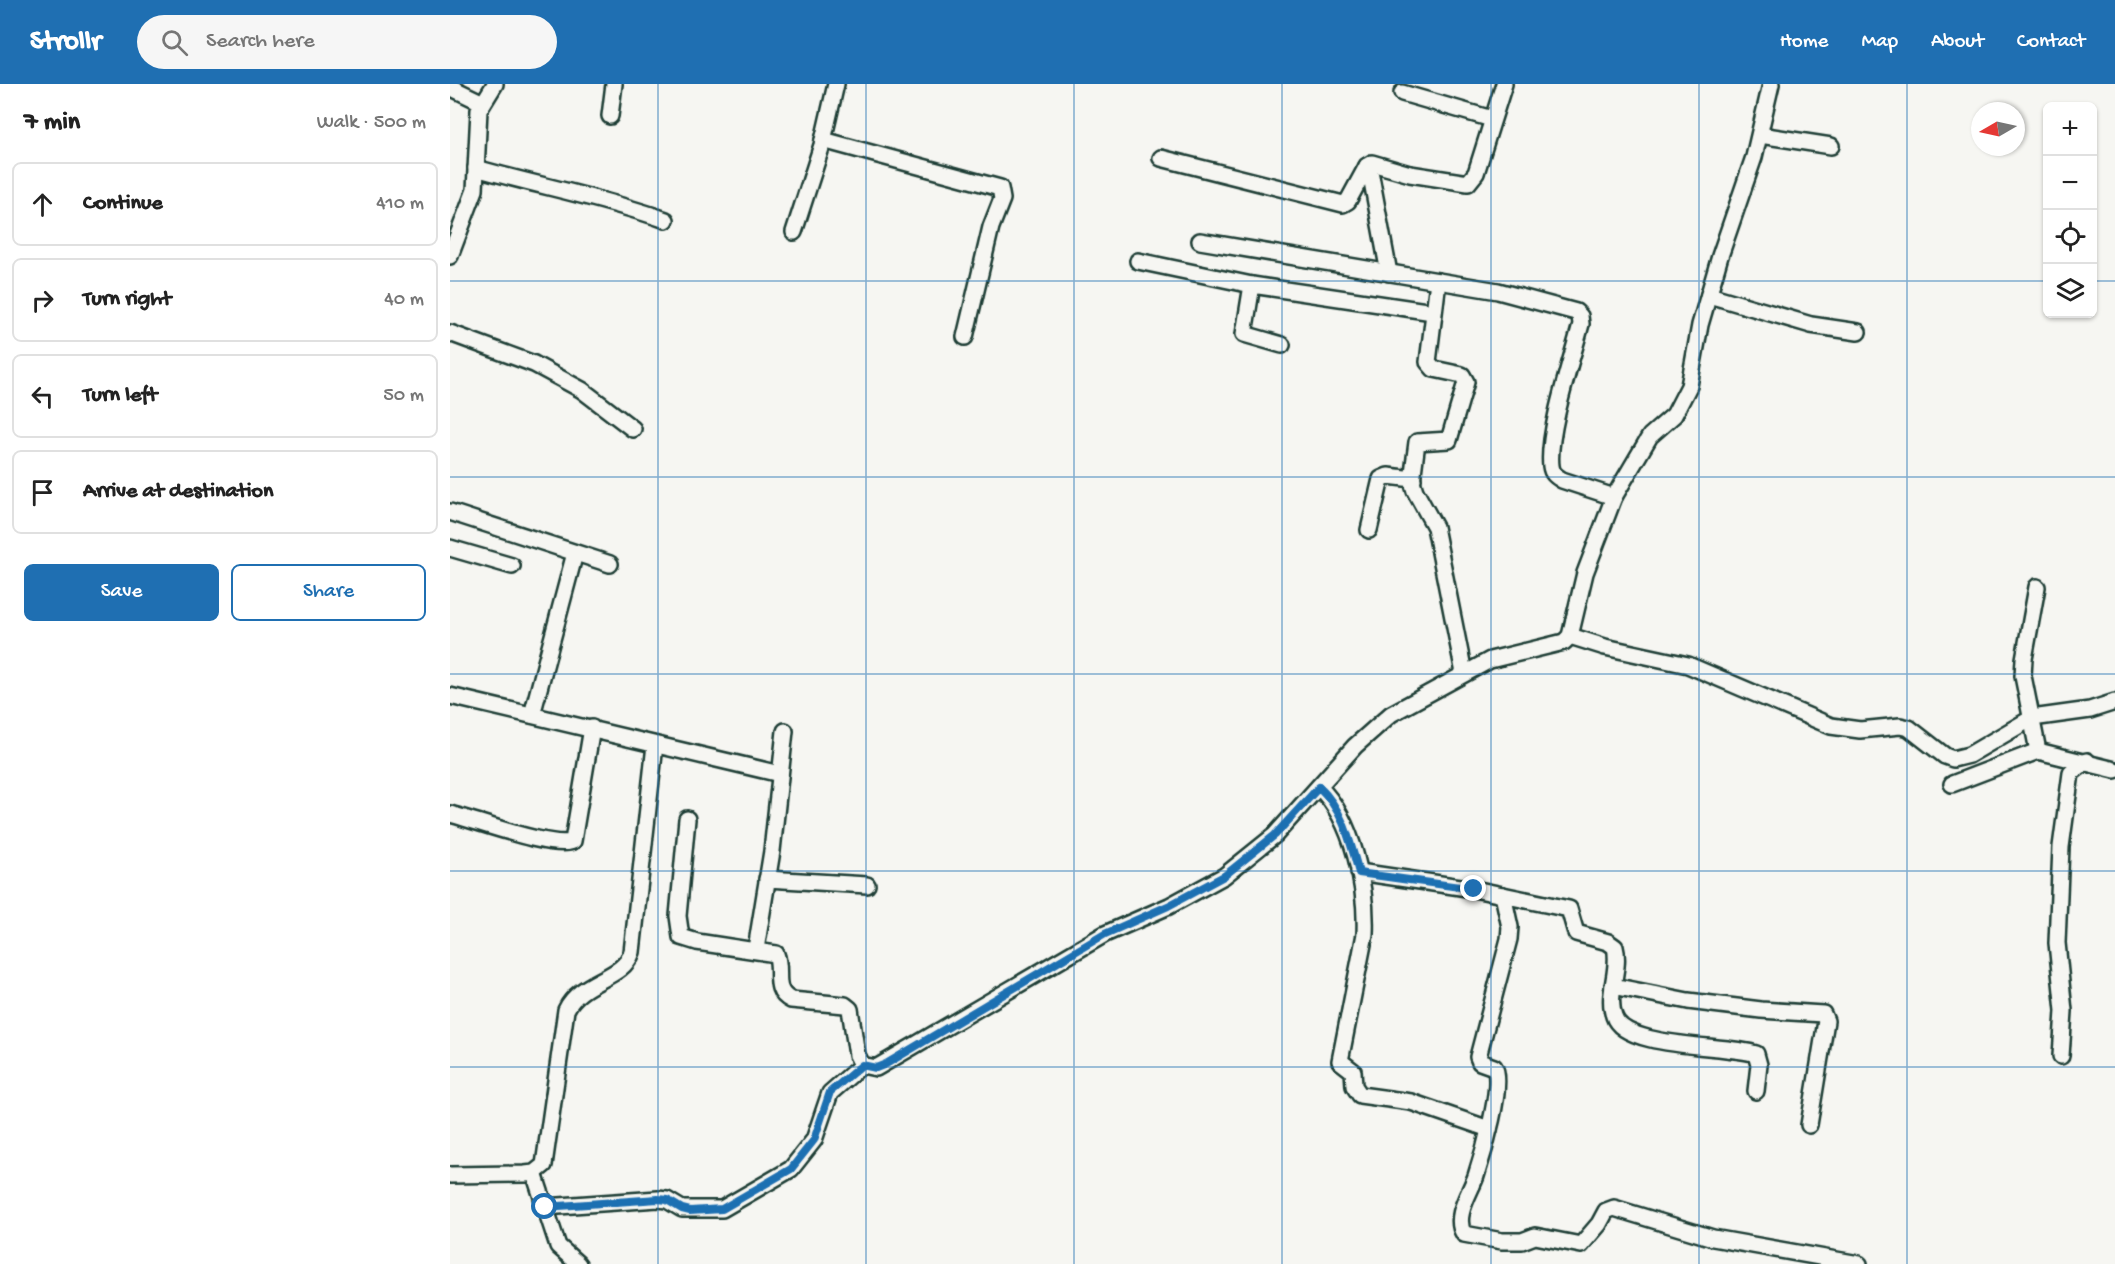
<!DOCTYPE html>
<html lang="en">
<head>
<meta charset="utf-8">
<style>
  :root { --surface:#fff; --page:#f6f6f6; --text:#222; --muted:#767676; --line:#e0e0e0; --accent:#1f6fb2 }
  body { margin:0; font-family:"Gochi Hand",sans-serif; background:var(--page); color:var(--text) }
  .controls { position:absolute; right:18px; top:18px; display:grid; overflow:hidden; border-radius:9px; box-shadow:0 2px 4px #0004 }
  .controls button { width:54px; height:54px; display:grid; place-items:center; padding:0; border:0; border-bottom:2px solid var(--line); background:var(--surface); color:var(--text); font:30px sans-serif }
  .compass { position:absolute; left:1521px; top:18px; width:54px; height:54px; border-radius:50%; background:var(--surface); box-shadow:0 2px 4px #0004; rotate:261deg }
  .stop { position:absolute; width:18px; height:18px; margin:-14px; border:4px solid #1f6fb2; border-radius:50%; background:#fff }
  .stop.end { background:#1f6fb2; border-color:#fff; box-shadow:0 2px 6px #0008 }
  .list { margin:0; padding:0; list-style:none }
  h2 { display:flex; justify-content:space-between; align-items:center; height:78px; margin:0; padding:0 24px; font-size:26px }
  h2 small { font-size:20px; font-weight:400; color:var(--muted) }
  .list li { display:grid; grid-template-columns:39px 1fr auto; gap:18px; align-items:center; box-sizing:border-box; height:84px; margin:0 12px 12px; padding:0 12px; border:2px solid var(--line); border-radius:9px }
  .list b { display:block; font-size:22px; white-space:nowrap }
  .list em { font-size:20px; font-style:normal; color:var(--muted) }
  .actions { display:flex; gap:12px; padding:18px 24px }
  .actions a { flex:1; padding:14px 0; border:2px solid var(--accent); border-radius:9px; text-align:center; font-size:21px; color:var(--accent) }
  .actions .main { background:var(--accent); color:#fff }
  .icon { flex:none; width:33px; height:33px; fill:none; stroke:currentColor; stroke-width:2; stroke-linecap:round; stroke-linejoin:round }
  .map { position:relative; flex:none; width:1665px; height:1180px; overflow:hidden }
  header { display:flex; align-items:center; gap:36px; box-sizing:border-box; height:84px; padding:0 30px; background:var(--accent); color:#fff }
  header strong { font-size:28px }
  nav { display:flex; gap:33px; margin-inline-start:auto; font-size:21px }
  .search { width:420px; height:54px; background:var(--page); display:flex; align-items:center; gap:15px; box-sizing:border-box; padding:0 21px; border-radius:33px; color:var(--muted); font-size:22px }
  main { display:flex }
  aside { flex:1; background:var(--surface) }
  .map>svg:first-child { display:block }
</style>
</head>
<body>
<header>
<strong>Strollr</strong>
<div class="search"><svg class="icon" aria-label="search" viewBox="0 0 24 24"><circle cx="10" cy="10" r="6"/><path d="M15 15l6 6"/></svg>Search here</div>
<nav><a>Home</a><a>Map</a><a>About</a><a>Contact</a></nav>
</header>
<main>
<aside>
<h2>7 min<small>Walk · 500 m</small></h2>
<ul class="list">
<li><svg class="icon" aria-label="ahead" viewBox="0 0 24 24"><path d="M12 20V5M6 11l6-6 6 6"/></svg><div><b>Continue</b></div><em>410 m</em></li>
<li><svg class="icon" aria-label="right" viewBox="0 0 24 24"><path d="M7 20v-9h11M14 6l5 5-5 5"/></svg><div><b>Turn right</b></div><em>40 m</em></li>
<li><svg class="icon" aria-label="left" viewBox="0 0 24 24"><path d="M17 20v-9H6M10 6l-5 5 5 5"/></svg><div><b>Turn left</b></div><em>50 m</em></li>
<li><svg class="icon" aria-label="arrive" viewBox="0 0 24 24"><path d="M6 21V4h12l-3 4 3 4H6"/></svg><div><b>Arrive at destination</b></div></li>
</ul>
<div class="actions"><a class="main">Save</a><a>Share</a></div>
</aside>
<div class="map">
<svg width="1665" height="1180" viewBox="0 0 1665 1180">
  <rect width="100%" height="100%" fill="#f6f6f2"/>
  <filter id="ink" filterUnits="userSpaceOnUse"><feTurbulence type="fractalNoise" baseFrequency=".0167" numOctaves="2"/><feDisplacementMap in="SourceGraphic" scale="12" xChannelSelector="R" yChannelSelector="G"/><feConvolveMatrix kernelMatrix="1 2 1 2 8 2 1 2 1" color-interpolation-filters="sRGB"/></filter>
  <g filter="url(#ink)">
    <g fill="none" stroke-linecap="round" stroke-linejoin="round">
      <defs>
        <g id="street">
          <path d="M0 3 33 19"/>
          <path d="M952 9 1042 35"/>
          <path d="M160 32 164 0"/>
          <path d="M1310 51 1381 62"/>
          <path d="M373 56 550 104 552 115 541 143 515 253"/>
          <path d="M711 74 893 120 898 117 917 82 922 79 960 90 1018 99 1026 89 1054 0"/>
          <path d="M917 82 921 92 939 189"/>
          <path d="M26 84C89 102 154 114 216 136"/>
          <path d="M344 148 372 61 386 0"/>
          <path d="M750 157 1048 207 1126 228 1130 232 1131 240C1122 275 1097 349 1101 382 1102 390 1106 392 1112 396L1164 413 1200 352 1224 331 1239 302 1250 241 1270 172 1304 73 1321 0"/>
          <path d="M0 172 25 106 29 26 45 0"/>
          <path d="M688 177 802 201 983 228"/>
          <path d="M988 197 978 278 984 285 1012 291 1016 298 999 356 967 358 962 397 965 407 985 443 1014 589"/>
          <path d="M802 201 794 250 832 261"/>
          <path d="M1259 211 1361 241 1408 248"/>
          <path d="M0 249 84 280 132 306 183 345"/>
          <path d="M0 428 160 480"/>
          <path d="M919 446 931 395 938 392 963 395"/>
          <path d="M0 464 62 482"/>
          <path d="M1587 503 1574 575 1573 592 1588 667"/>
          <path d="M1120 552 1155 563 1238 581 1381 642 1410 646 1450 642 1459 644 1495 672 1503 675 1519 671 1582 634 1640 626 1665 618"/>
          <path d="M0 612 330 690"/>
          <path d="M82 631 125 469"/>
          <path d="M1502 700 1588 667 1665 686"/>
          <path d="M869 703C903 736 917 803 915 850L890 977 903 987 904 1002 910 1011 961 1018 1039 1045"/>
          <path d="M0 730C25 736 104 766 123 757L142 644"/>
          <path d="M237 735 228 832 231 853 247 858 326 870C333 887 321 906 341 916L395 921 400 925 407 971 412 981 426 984 655 850 719 822 774 792 825 751 905 662 941 630 1040 576 1114 558 1120 552 1135 489 1164 413"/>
          <path d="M909 788 1024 805 1119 825 1126 849 1158 858 1165 863C1171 885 1156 910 1164 932 1174 965 1275 960 1306 970L1309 981 1306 1007"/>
          <path d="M317 795 417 801"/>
          <path d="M1053 811 1060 843 1059 855 1028 973 1030 978 1044 983C1055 997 1032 1074 1026 1092 1020 1109 1003 1133 1014 1150L1052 1157H1072L1085 1152 1131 1161 1149 1140 1156 1127 1164 1124 1263 1154 1409 1180"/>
          <path d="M306 865 322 767 335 647"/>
          <path d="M1163 902 1238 917 1311 926 1373 930 1376 937 1359 1041"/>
          <path d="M1611 972 1614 927 1607 859 1611 763 1621 689 1637 677"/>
          <path d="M84 1089 108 1162 128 1180"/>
          <path d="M0 1091 75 1090 84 1089 94 1081 116 926C131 895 173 896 182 868L205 661"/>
          <path d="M95 1123 208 1115 217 1116 232 1125H272L341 1085 364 1056 380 1009 412 981"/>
        </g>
      </defs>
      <use href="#street" stroke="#1f3d34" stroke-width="20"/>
      <use href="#street" stroke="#f6f6f2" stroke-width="15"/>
    </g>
  </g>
  <g fill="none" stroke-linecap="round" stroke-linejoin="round" filter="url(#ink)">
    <path stroke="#1f6fb2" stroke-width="8" d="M95 1123 208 1115 217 1116 232 1125 240 1127 272 1125 341 1085 364 1056 380 1008 412 981 426 984 436 980 655 850 718 822 774 792 825 751 869 703C893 726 900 757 909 789L1024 805"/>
  </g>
  <path fill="none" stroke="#1f6fb2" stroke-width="1.5" stroke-opacity="0.55" d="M208 0V1180M416 0V1180M624 0V1180M832 0V1180M1041 0V1180M1249 0V1180M1457 0V1180M0 197H1598M1642 197H1665M0 393H1665M0 590H1665M0 787H1665M0 983H1665"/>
</svg>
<div class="controls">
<button>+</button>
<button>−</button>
<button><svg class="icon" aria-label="locate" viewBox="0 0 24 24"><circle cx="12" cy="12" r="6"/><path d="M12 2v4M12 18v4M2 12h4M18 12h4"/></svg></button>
<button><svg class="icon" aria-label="layers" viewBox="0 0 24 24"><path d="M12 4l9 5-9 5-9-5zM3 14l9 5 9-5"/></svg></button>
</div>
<svg class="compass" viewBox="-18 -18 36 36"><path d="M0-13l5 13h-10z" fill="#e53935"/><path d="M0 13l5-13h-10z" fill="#767676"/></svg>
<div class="stop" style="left:95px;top:1123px"></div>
<div class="stop end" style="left:1024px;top:805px"></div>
</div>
</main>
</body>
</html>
